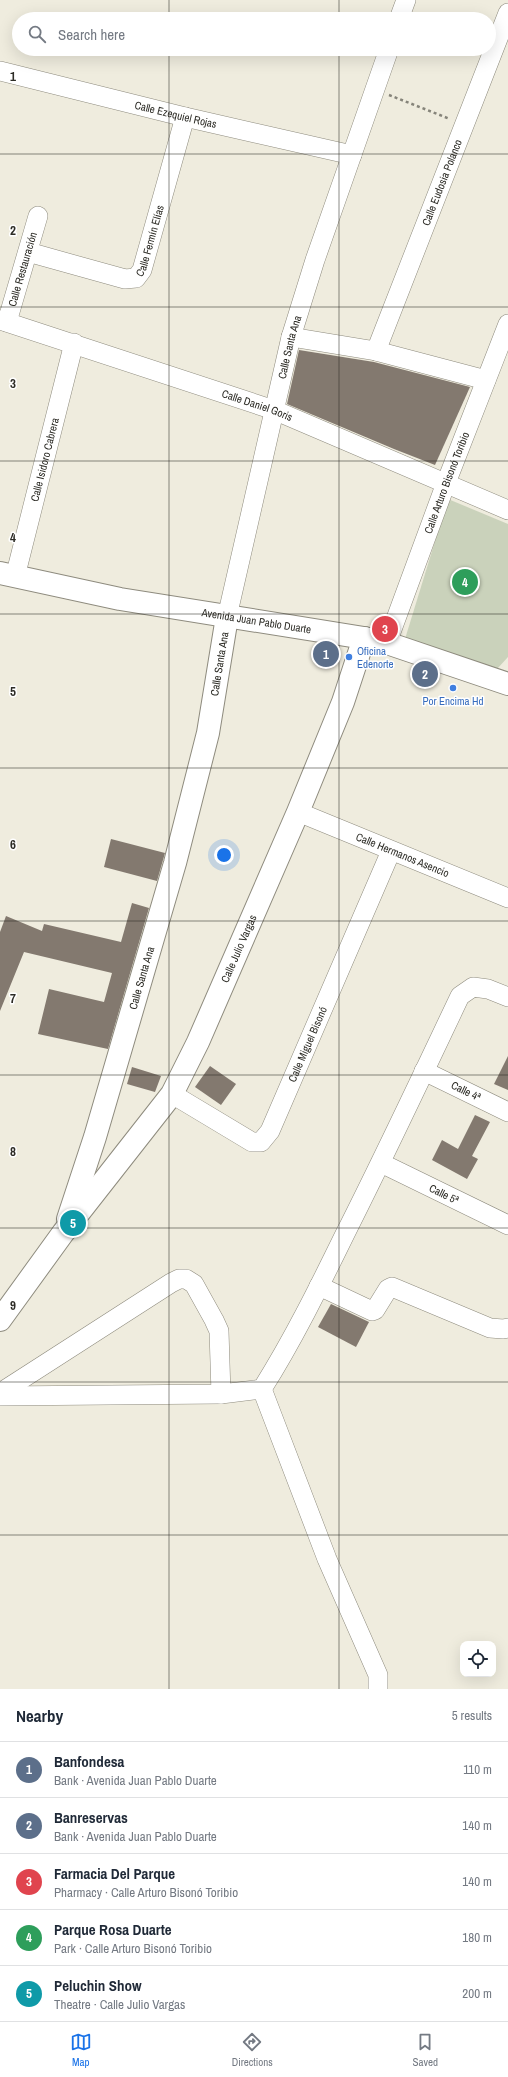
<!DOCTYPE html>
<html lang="en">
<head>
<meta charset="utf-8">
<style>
  :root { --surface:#fff; --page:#f6f6f7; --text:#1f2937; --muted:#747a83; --line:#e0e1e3; --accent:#1a73e8 }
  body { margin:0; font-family:"Archivo Narrow",sans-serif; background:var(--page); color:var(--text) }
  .controls { position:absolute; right:12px; bottom:12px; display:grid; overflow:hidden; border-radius:8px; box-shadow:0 4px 16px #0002 }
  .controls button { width:36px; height:36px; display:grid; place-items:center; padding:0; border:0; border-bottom:1px solid var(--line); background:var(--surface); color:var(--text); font:20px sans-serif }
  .you { position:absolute; left:224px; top:855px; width:14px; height:14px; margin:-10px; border:3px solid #fff; border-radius:50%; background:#1a73e8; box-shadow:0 0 0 6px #1a73e833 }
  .badge { display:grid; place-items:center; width:26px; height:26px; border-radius:50%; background:var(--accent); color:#fff; font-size:13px; font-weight:700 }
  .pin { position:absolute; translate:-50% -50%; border:2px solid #fff; box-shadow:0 1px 4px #0006 }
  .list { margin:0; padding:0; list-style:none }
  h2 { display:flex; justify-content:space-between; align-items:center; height:52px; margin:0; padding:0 16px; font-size:17px }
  h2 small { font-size:13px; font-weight:400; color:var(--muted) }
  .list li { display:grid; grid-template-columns:26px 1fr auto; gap:12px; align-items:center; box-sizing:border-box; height:56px; padding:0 16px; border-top:1px solid var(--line) }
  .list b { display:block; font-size:15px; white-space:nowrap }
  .list p { margin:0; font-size:13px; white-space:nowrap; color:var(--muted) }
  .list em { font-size:13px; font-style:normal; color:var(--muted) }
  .icon { flex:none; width:22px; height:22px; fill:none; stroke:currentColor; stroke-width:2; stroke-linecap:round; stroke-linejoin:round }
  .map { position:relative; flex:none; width:508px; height:1689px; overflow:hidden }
  .search { position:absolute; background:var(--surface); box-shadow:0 4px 16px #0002; left:12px; right:12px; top:12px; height:44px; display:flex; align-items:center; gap:10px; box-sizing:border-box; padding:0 14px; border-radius:22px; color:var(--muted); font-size:15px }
  .sheet { height:332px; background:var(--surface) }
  nav { display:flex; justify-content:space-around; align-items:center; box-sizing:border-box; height:56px; border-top:1px solid var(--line); background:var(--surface); font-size:11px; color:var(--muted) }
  nav a { display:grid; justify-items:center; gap:2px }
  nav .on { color:var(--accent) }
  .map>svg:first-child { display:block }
</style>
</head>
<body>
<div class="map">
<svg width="508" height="1689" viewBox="0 0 508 1689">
  <rect width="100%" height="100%" fill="#efecde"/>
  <path fill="#cad2bb" d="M448 499 508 524V657L497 669 405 639Z"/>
  <g fill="#83796f">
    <path d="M299 350 374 362 470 387 435 465 394 449 287 404Z"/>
    <path d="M111 839 165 853 157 881 104 867Z"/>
    <path d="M132 903 149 908 108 1049 38 1034 49 989 104 1002 112 973 24 952 0 1011V932L6 916 42 931 44 924 121 942Z"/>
    <path d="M508 1056V1090L494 1084Z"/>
    <path d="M210 1066 236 1084 221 1105 195 1087Z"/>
    <path d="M132 1067 161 1076 155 1092 127 1084Z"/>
    <path d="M475 1115 490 1122 472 1156 478 1159 467 1179 432 1160 442 1140 458 1149Z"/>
    <path d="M331 1304 369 1322 356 1347 318 1327Z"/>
  </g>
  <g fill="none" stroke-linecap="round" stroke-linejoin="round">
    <defs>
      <g id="minor">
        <path d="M399 19 406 0"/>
        <path id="s1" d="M0 71 185 117 352 155"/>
        <path id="s2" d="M28 252 125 279 136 278 142 270 185 117"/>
        <path id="s3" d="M0 320 274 410 508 510"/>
        <path id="s4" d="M7 322 38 216"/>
        <path d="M291 337 376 351 486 380"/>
        <path id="s5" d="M376 351 508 13"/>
        <path id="s6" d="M15 577 74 343"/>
        <path id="s7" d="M227 617 291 337 315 260 389 49"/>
        <path id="s8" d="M387 643 446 483 508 324"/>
        <path id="s9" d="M298 812 508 898"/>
        <path d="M424 1071 508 1112"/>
        <path id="s10" d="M172 1094 252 1142H261L270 1131 391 851"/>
        <path d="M381 1163 508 1225"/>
        <path d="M319 1286 372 1311 375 1310 388 1289 392 1287 490 1328 503 1329 508 1328"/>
        <path d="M262 1389 327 1559 378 1675V1689"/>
        <path d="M0 1393 171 1283 179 1279H186L194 1284 214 1320 219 1331 221 1394"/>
        <path d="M0 1396 221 1394 262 1389C293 1340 319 1287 345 1234 385 1155 422 1076 460 996L473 987 488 989 508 997"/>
      </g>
      <g id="major">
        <path id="s11" d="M0 573 120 599 364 638 387 643 508 684"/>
        <path id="s12" d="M68 1219 95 1137 175 863 208 733 227 617"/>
        <path id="s13" d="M0 1320 63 1233 172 1094 198 1042 298 812 343 702 364 638"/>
      </g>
    </defs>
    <use href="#minor" stroke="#8e8b7e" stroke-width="20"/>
    <use href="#major" stroke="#8e8b7e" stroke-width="24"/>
    <path stroke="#86847a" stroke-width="2.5" stroke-dasharray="3 3" stroke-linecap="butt" d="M389 95 450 119"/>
    <use href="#minor" stroke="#fff" stroke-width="19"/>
    <use href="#major" stroke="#fff" stroke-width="22"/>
  </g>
  <path fill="none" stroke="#2d2c26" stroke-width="1" stroke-opacity="0.55" d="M169 0V19M339 0V19M169 49V1689M339 49V1689M0 154H508M0 307H508M0 461H508M0 614H508M0 768H508M0 921H508M0 1075H508M0 1228H508M0 1382H508M0 1535H508"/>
  <g fill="#3f7fe0" stroke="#fff" stroke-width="1.5">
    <circle cx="349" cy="657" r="4"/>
    <circle cx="453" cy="688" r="4"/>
  </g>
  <g text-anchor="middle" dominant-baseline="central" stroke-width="3" stroke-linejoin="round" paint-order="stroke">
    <g font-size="11" fill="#2d2c26" stroke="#fff">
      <text stroke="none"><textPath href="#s1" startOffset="181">Calle Ezequiel Rojas</textPath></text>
      <text stroke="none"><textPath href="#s5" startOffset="181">Calle Eudosia Polanco</textPath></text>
      <text stroke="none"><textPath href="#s2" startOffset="152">Calle Fermín Elías</textPath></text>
      <text stroke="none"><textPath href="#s4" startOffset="55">Calle Restauración</textPath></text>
      <text stroke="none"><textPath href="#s7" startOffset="277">Calle Santa Ana</textPath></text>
      <text stroke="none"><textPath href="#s3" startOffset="271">Calle Daniel Goris</textPath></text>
      <text stroke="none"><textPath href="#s6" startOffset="121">Calle Isidoro Cabrera</textPath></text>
      <text stroke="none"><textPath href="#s8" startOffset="171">Calle Arturo Bisonó Toribio</textPath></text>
      <text stroke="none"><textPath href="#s11" startOffset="261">Avenida Juan Pablo Duarte</textPath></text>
      <text stroke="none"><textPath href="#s12" startOffset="576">Calle Santa Ana</textPath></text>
      <text stroke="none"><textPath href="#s9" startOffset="113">Calle Hermanos Asencio</textPath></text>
      <text stroke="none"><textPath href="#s13" startOffset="444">Calle Julio Vargas</textPath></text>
      <text stroke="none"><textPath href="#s12" startOffset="252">Calle Santa Ana</textPath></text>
      <text stroke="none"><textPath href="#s10" startOffset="211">Calle Miguel Bisonó</textPath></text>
      <text transform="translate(466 1091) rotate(26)">Calle 4ª</text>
      <text transform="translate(444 1194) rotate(26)">Calle 5ª</text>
    </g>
    <g font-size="11" fill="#366cbe" stroke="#fff" text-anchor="start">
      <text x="357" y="651">Oficina<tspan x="357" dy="13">Edenorte</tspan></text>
      <text x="453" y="701" text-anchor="middle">Por Encima Hd</text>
    </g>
  </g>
  <g font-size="13" text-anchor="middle" font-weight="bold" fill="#2d2c26" stroke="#fff" stroke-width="3" stroke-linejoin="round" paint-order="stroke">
    <text x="13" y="81">1</text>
    <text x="13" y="235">2</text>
    <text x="13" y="388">3</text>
    <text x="13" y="542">4</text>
    <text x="13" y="696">5</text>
    <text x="13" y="849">6</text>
    <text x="13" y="1003">7</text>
    <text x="13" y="1156">8</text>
    <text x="13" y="1310">9</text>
  </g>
</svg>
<div class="controls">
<button><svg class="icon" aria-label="locate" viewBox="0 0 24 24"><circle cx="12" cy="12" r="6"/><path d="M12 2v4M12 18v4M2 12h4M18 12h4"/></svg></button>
</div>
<div class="you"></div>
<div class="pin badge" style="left:326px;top:654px;background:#5c6f8a">1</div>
<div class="pin badge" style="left:425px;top:674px;background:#5c6f8a">2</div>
<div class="pin badge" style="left:385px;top:629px;background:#e0444e">3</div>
<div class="pin badge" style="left:465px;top:582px;background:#2e9e5b">4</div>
<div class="pin badge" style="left:73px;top:1223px;background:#0f9aa8">5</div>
<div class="search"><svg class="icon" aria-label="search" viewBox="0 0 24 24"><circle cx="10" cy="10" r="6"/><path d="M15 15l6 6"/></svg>Search here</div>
</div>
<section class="sheet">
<h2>Nearby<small>5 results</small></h2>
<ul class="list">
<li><span class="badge" style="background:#5c6f8a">1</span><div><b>Banfondesa</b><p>Bank · Avenida Juan Pablo Duarte</p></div><em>110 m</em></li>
<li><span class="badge" style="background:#5c6f8a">2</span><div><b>Banreservas</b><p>Bank · Avenida Juan Pablo Duarte</p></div><em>140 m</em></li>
<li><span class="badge" style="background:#e0444e">3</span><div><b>Farmacia Del Parque</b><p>Pharmacy · Calle Arturo Bisonó Toribio</p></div><em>140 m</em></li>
<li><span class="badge" style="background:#2e9e5b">4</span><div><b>Parque Rosa Duarte</b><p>Park · Calle Arturo Bisonó Toribio</p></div><em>180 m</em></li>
<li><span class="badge" style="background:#0f9aa8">5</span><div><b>Peluchin Show</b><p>Theatre · Calle Julio Vargas</p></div><em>200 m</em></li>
</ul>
</section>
<nav>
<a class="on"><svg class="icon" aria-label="map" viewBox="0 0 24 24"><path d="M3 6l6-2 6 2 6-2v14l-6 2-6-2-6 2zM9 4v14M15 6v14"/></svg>Map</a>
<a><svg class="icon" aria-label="directions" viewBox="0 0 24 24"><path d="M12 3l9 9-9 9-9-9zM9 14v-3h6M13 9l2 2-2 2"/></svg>Directions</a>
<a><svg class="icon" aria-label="saved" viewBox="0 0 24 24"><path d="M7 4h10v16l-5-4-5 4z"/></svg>Saved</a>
</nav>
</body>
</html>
